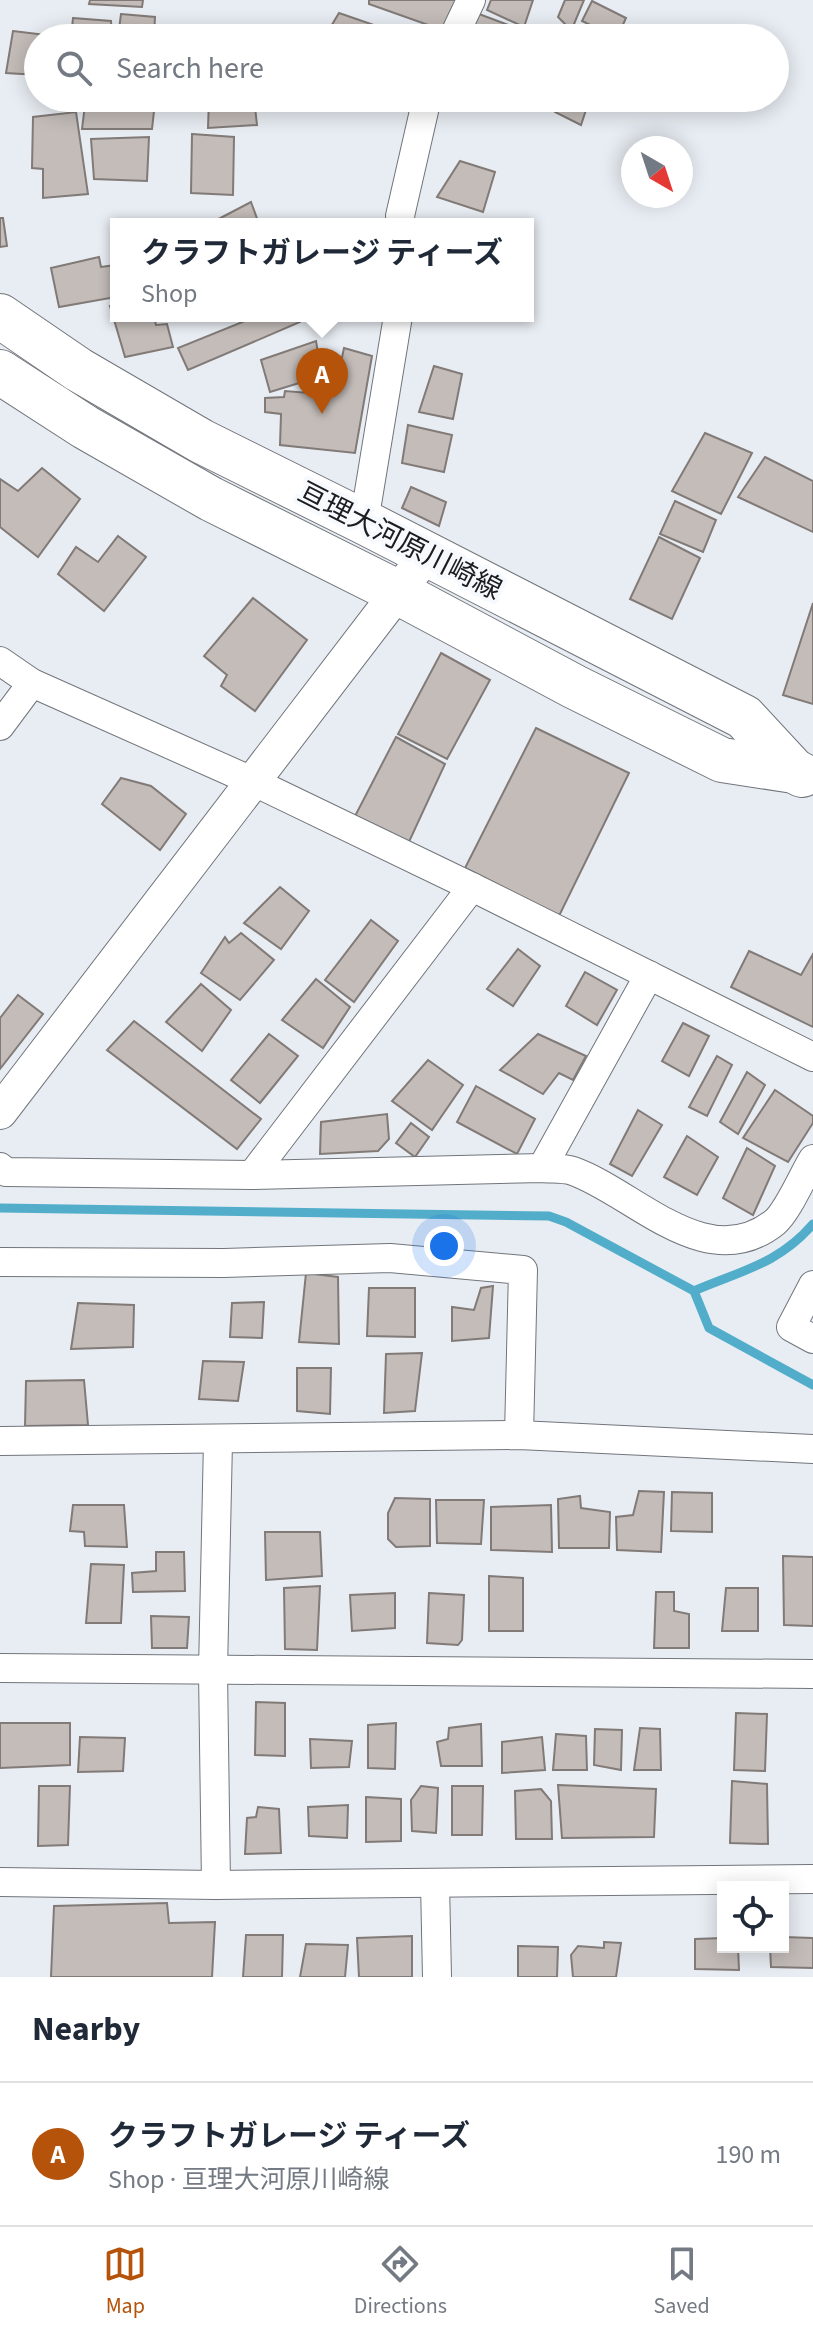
<!DOCTYPE html>
<html lang="en">
<head>
<meta charset="utf-8">
<style>
  :root { --surface:#fff; --page:#f2f2f3; --text:#1f2937; --muted:#747a83; --line:#e0e1e3; --accent:#b45309 }
  body { margin:0; font-family:"Source Sans 3","Noto Sans JP",sans-serif; background:var(--page); color:var(--text) }
  .controls { position:absolute; right:24px; bottom:24px; display:grid; overflow:hidden; border-radius:0px; box-shadow:0 4px 20px #0003 }
  .controls button { width:72px; height:72px; display:grid; place-items:center; padding:0; border:0; border-bottom:2px solid var(--line); background:var(--surface); color:var(--text); font:40px sans-serif }
  .compass { position:absolute; left:621px; top:136px; width:72px; height:72px; border-radius:50%; background:var(--surface); box-shadow:0 4px 20px #0003; rotate:141deg }
  .you { position:absolute; left:444px; top:1246px; width:28px; height:28px; margin:-20px; border:6px solid #fff; border-radius:50%; background:#1a73e8; box-shadow:0 0 0 12px #1a73e833 }
  .badge { display:grid; place-items:center; width:52px; height:52px; border-radius:50%; background:var(--accent); color:#fff; font-size:26px; font-weight:700 }
  .pin { position:absolute; translate:-50% -66px; filter:drop-shadow(0 2px 4px #0008) }
  .pin::after { content:''; position:absolute; top:42px; width:28px; height:24px; background:inherit; clip-path:polygon(0 0,100% 0,50% 100%) }
  .popup { position:absolute; left:110px; top:218px; width:424px; height:104px; box-sizing:border-box; display:grid; place-content:center; border-radius:0px; background:var(--surface); filter:drop-shadow(0 2px 6px #0005); font-size:26px; white-space:nowrap; color:var(--muted) }
  .popup b { font-size:30px; color:var(--text) }
  .popup::after { content:''; position:absolute; left:50%; top:100%; margin-left:-16px; border:16px solid transparent; border-top-color:var(--surface) }
  .list { margin:0; padding:0; list-style:none }
  h2 { display:flex; justify-content:space-between; align-items:center; height:104px; margin:0; padding:0 32px; font-size:34px }
  h2 small { font-size:26px; font-weight:400; color:var(--muted) }
  .list li { display:grid; grid-template-columns:52px 1fr auto; gap:24px; align-items:center; box-sizing:border-box; height:144px; padding:0 32px; border-top:2px solid var(--line) }
  .list b { display:block; font-size:30px; white-space:nowrap }
  .list p { margin:0; font-size:26px; white-space:nowrap; color:var(--muted) }
  .list em { font-size:26px; font-style:normal; color:var(--muted) }
  .icon { flex:none; width:44px; height:44px; fill:none; stroke:currentColor; stroke-width:2; stroke-linecap:round; stroke-linejoin:round }
  .map { position:relative; flex:none; width:813px; height:1977px; overflow:hidden }
  .search { position:absolute; background:var(--surface); box-shadow:0 4px 20px #0003; left:24px; right:24px; top:24px; height:88px; display:flex; align-items:center; gap:20px; box-sizing:border-box; padding:0 28px; border-radius:44px; color:var(--muted); font-size:30px }
  .sheet { height:248px; background:var(--surface) }
  nav { display:flex; justify-content:space-around; align-items:center; box-sizing:border-box; height:112px; border-top:2px solid var(--line); background:var(--surface); font-size:22px; color:var(--muted) }
  nav a { display:grid; justify-items:center; gap:4px }
  nav .on { color:var(--accent) }
  .map>svg:first-child { display:block }
</style>
</head>
<body>
<div class="map">
<svg width="813" height="1977" viewBox="0 0 813 1977">
  <rect width="100%" height="100%" fill="#e8edf3"/>
  <g fill="none" stroke-linecap="round" stroke-linejoin="round">
    <g stroke="#52adca" stroke-width="9">
      <path d="M0 1208 549 1216 566 1222 694 1291 709 1328 813 1385"/>
      <path d="M694 1291C740 1271 779 1264 813 1224"/>
    </g>
  </g>
  <g fill="#c3bcb9" stroke="#817a77" stroke-width="2">
    <path d="M90 0H143L142 7 89 4Z"/>
    <path d="M369 0H458L445 31 369 4Z"/>
    <path d="M491 0H533L524 27 487 10Z"/>
    <path d="M565 0H584L574 24 590 35 589 38H560L566 25 558 17Z"/>
    <path d="M592 1 626 18 617 38 582 21Z"/>
    <path d="M339 13 403 35 402 38H324Z"/>
    <path d="M121 14 155 17 154 36 118 37Z"/>
    <path d="M479 14 527 32 526 38H467Z"/>
    <path d="M73 18 111 21 112 38H71Z"/>
    <path d="M13 31 54 36 38 38V75L6 73Z"/>
    <path d="M209 98H254L257 125 208 128Z"/>
    <path d="M560 98 586 110 581 125 555 112Z"/>
    <path d="M155 102 152 129H82L85 105Z"/>
    <path d="M76 112 88 194 43 198V169L32 168 33 117Z"/>
    <path d="M192 134 234 137 233 195 191 193Z"/>
    <path d="M149 137 147 181 94 179 91 139Z"/>
    <path d="M460 161 495 172 483 212 437 197Z"/>
    <path d="M251 202 259 224H209Z"/>
    <path d="M0 218H3L7 246 0 247Z"/>
    <path d="M99 257 101 267 116 265V297L59 307 51 268Z"/>
    <path d="M116 304V316H154L156 325 167 324 173 347 125 357 110 306Z"/>
    <path d="M249 316H299L300 322 188 370 178 348 250 319Z"/>
    <path d="M316 341 322 376 270 392 261 360Z"/>
    <path d="M344 348 372 356 355 453 280 445 281 414 265 412V398L284 397 285 391 334 395Z"/>
    <path d="M434 366 462 374 453 419 419 412Z"/>
    <path d="M408 425 452 435 444 472 402 463Z"/>
    <path d="M705 433 752 453 721 514 672 491Z"/>
    <path d="M765 457 813 481V532L738 497Z"/>
    <path d="M42 468 80 499 38 557 0 527V479L18 491Z"/>
    <path d="M411 487 446 502 439 526 402 508Z"/>
    <path d="M675 501 716 520 703 552 660 534Z"/>
    <path d="M118 536 146 557 104 611 58 574 76 547 98 562Z"/>
    <path d="M659 537 700 558 672 619 630 599Z"/>
    <path d="M253 598 307 640 255 711 221 686 227 675 204 656Z"/>
    <path d="M813 603V704L783 695Z"/>
    <path d="M441 653 490 680 447 759 398 734Z"/>
    <path d="M536 728 629 773 559 916 465 868Z"/>
    <path d="M396 737 445 764 408 844 354 818Z"/>
    <path d="M121 778 151 786 186 814 160 850 102 804Z"/>
    <path d="M280 887 309 911 281 949 244 923Z"/>
    <path d="M371 920 398 941 354 1002 325 980Z"/>
    <path d="M241 933 274 960 240 1000 201 973 225 937 229 943Z"/>
    <path d="M518 949 540 966 513 1006 487 989Z"/>
    <path d="M749 951 801 975 813 954V1027L731 987Z"/>
    <path d="M585 972 617 990 597 1025 566 1006Z"/>
    <path d="M316 979 350 1007 323 1048 282 1020Z"/>
    <path d="M201 984 231 1010 202 1051 166 1022Z"/>
    <path d="M18 995 43 1014 0 1069V1018Z"/>
    <path d="M134 1021 261 1119 237 1149 107 1050Z"/>
    <path d="M683 1023 709 1036 689 1076 662 1061Z"/>
    <path d="M269 1034 298 1056 260 1103 231 1080Z"/>
    <path d="M538 1034 586 1056 573 1080 559 1073 543 1094 500 1070Z"/>
    <path d="M717 1056 732 1065 707 1116 689 1107Z"/>
    <path d="M428 1060 463 1085 432 1130 392 1101Z"/>
    <path d="M747 1072 765 1085 738 1134 720 1122Z"/>
    <path d="M476 1086 535 1119 517 1154 457 1122Z"/>
    <path d="M775 1090 813 1116V1123L788 1162 743 1138Z"/>
    <path d="M638 1110 662 1125 632 1176 610 1164Z"/>
    <path d="M387 1114 389 1139 378 1151 320 1154 321 1122Z"/>
    <path d="M411 1123 429 1137 415 1157 396 1143Z"/>
    <path d="M687 1136 718 1157 697 1195 664 1177Z"/>
    <path d="M747 1148 775 1166 753 1215 723 1198Z"/>
    <path d="M306 1273 338 1277 339 1344 299 1342Z"/>
    <path d="M493 1286 489 1338 452 1341V1307L474 1310 481 1288Z"/>
    <path d="M369 1288H415V1337L367 1336Z"/>
    <path d="M264 1302 262 1338 230 1337 232 1303Z"/>
    <path d="M78 1303 134 1305 133 1347 71 1349Z"/>
    <path d="M422 1353 415 1411 384 1413 386 1354Z"/>
    <path d="M203 1361 244 1362 238 1401 199 1399Z"/>
    <path d="M297 1368H331L330 1414 297 1411Z"/>
    <path d="M84 1380 88 1425 25 1426 26 1381Z"/>
    <path d="M639 1491 664 1492 661 1552 617 1550 616 1517 633 1515Z"/>
    <path d="M672 1492 712 1493V1532L671 1531Z"/>
    <path d="M580 1496 581 1508 610 1512 609 1548H559L558 1499Z"/>
    <path d="M395 1498 430 1499V1546L396 1547 388 1539V1513Z"/>
    <path d="M436 1500H484L481 1544 437 1543Z"/>
    <path d="M73 1505H124L127 1547 85 1546 84 1532 70 1531Z"/>
    <path d="M551 1505 552 1552 491 1550V1507Z"/>
    <path d="M265 1532H320L322 1576 266 1580Z"/>
    <path d="M156 1552H184L185 1591 133 1592 132 1573 156 1571Z"/>
    <path d="M783 1556 813 1557V1626L784 1625Z"/>
    <path d="M91 1564 124 1565 121 1623H86Z"/>
    <path d="M489 1576 523 1578V1631H489Z"/>
    <path d="M320 1586 317 1650 285 1649 284 1588Z"/>
    <path d="M726 1588H758V1631H722Z"/>
    <path d="M656 1592H674V1611L689 1614V1648H654Z"/>
    <path d="M395 1593V1628L352 1631 350 1595Z"/>
    <path d="M429 1593 464 1595 462 1640 458 1645 427 1643Z"/>
    <path d="M151 1616 189 1617 187 1648H152Z"/>
    <path d="M256 1702 285 1703V1756L255 1755Z"/>
    <path d="M736 1713 767 1714 765 1771 734 1770Z"/>
    <path d="M0 1723H70V1765L0 1768Z"/>
    <path d="M396 1723 395 1769 368 1768V1725Z"/>
    <path d="M481 1724 482 1766H441L437 1742 448 1739 449 1728Z"/>
    <path d="M640 1728 660 1729 661 1770H634Z"/>
    <path d="M595 1729 622 1730 621 1770 594 1765Z"/>
    <path d="M556 1734 586 1736 587 1770H553Z"/>
    <path d="M80 1737 125 1738 123 1771 78 1772Z"/>
    <path d="M542 1737 545 1770 502 1773V1742Z"/>
    <path d="M310 1739 352 1741 349 1767 311 1768Z"/>
    <path d="M732 1781 767 1784 768 1844 730 1843Z"/>
    <path d="M558 1785 656 1789 654 1837 562 1838Z"/>
    <path d="M39 1786H70L68 1845 38 1846Z"/>
    <path d="M421 1786 438 1788 436 1833 412 1831 411 1800Z"/>
    <path d="M452 1786H483L482 1835H452Z"/>
    <path d="M541 1789 551 1801 552 1839H516L515 1791Z"/>
    <path d="M366 1797 401 1799V1841L366 1842Z"/>
    <path d="M348 1805 347 1838 309 1836 308 1807Z"/>
    <path d="M258 1807 279 1809 281 1853 245 1854 247 1818 256 1817Z"/>
    <path d="M167 1903 169 1923 215 1922 212 1977H51L54 1906Z"/>
    <path d="M246 1935H283L282 1977H243Z"/>
    <path d="M412 1936V1977H359L357 1938Z"/>
    <path d="M783 1937 813 1938V1968L771 1967 770 1947H783Z"/>
    <path d="M723 1938V1947H738L739 1970 695 1969V1939Z"/>
    <path d="M604 1942 621 1943 616 1977H573L571 1955 578 1946 604 1948Z"/>
    <path d="M306 1944 348 1945 345 1977H300Z"/>
    <path d="M518 1946 558 1947 557 1977H518Z"/>
  </g>
  <g fill="none" stroke-linecap="round" stroke-linejoin="round">
    <defs>
      <g id="minor">
        <path d="M453 38 471 0"/>
        <path d="M401 224 400 216 427 98"/>
        <path d="M364 522 398 316"/>
        <path d="M0 661 32 683 252 781 472 887 813 1057"/>
        <path d="M0 726 32 683"/>
        <path d="M0 1167 6 1172 252 1175 542 1168C552 1169 564 1168 573 1171 635 1193 707 1277 775 1222 788 1211 803 1175 813 1159"/>
        <path d="M542 1168 649 975"/>
        <path d="M252 1175 472 887"/>
        <path d="M0 1262 224 1263 390 1258 523 1270 519 1435"/>
        <path d="M813 1285 791 1327 813 1339"/>
        <path d="M0 1441 519 1435 813 1449"/>
        <path d="M0 1668 813 1674"/>
        <path d="M0 1882 216 1885 813 1879"/>
        <path d="M435 1883 437 1977"/>
        <path d="M216 1885 213 1671 218 1441"/>
      </g>
      <path id="tertiary" d="M0 1112 427 554"/>
      <g id="primary">
        <path d="M0 316 79 370 201 441 364 522 744 717 794 771"/>
        <path d="M0 372 85 427 211 499 399 593 575 687 722 760 794 771 802 775"/>
      </g>
    </defs>
    <use href="#minor" stroke="#71757b" stroke-width="30"/>
    <use href="#tertiary" stroke="#71757b" stroke-width="36"/>
    <use href="#primary" stroke="#71757b" stroke-width="46"/>
    <use href="#minor" stroke="#fff" stroke-width="28"/>
    <use href="#tertiary" stroke="#fff" stroke-width="34"/>
    <use href="#primary" stroke="#fff" stroke-width="44"/>
  </g>
  <g text-anchor="middle" dominant-baseline="central" stroke-width="8" stroke-linejoin="round" paint-order="stroke">
    <g font-size="28" fill="#1b1d1f" stroke="#f6faff">
      <text transform="translate(400 541) rotate(27)">亘理大河原川崎線</text>
    </g>
  </g>
</svg>
<div class="controls">
<button><svg class="icon" aria-label="locate" viewBox="0 0 24 24"><circle cx="12" cy="12" r="6"/><path d="M12 2v4M12 18v4M2 12h4M18 12h4"/></svg></button>
</div>
<svg class="compass" viewBox="-18 -18 36 36"><path d="M0-13l5 13h-10z" fill="#e53935"/><path d="M0 13l5-13h-10z" fill="#747a83"/></svg>
<div class="you"></div>
<div class="pin badge" style="left:322px;top:414px">A</div>
<div class="popup"><b>クラフトガレージ ティーズ</b>Shop</div>
<div class="search"><svg class="icon" aria-label="search" viewBox="0 0 24 24"><circle cx="10" cy="10" r="6"/><path d="M15 15l6 6"/></svg>Search here</div>
</div>
<section class="sheet">
<h2>Nearby<small></small></h2>
<ul class="list">
<li><span class="badge">A</span><div><b>クラフトガレージ ティーズ</b><p>Shop · 亘理大河原川崎線</p></div><em>190 m</em></li>
</ul>
</section>
<nav>
<a class="on"><svg class="icon" aria-label="map" viewBox="0 0 24 24"><path d="M3 6l6-2 6 2 6-2v14l-6 2-6-2-6 2zM9 4v14M15 6v14"/></svg>Map</a>
<a><svg class="icon" aria-label="directions" viewBox="0 0 24 24"><path d="M12 3l9 9-9 9-9-9zM9 14v-3h6M13 9l2 2-2 2"/></svg>Directions</a>
<a><svg class="icon" aria-label="saved" viewBox="0 0 24 24"><path d="M7 4h10v16l-5-4-5 4z"/></svg>Saved</a>
</nav>
</body>
</html>
